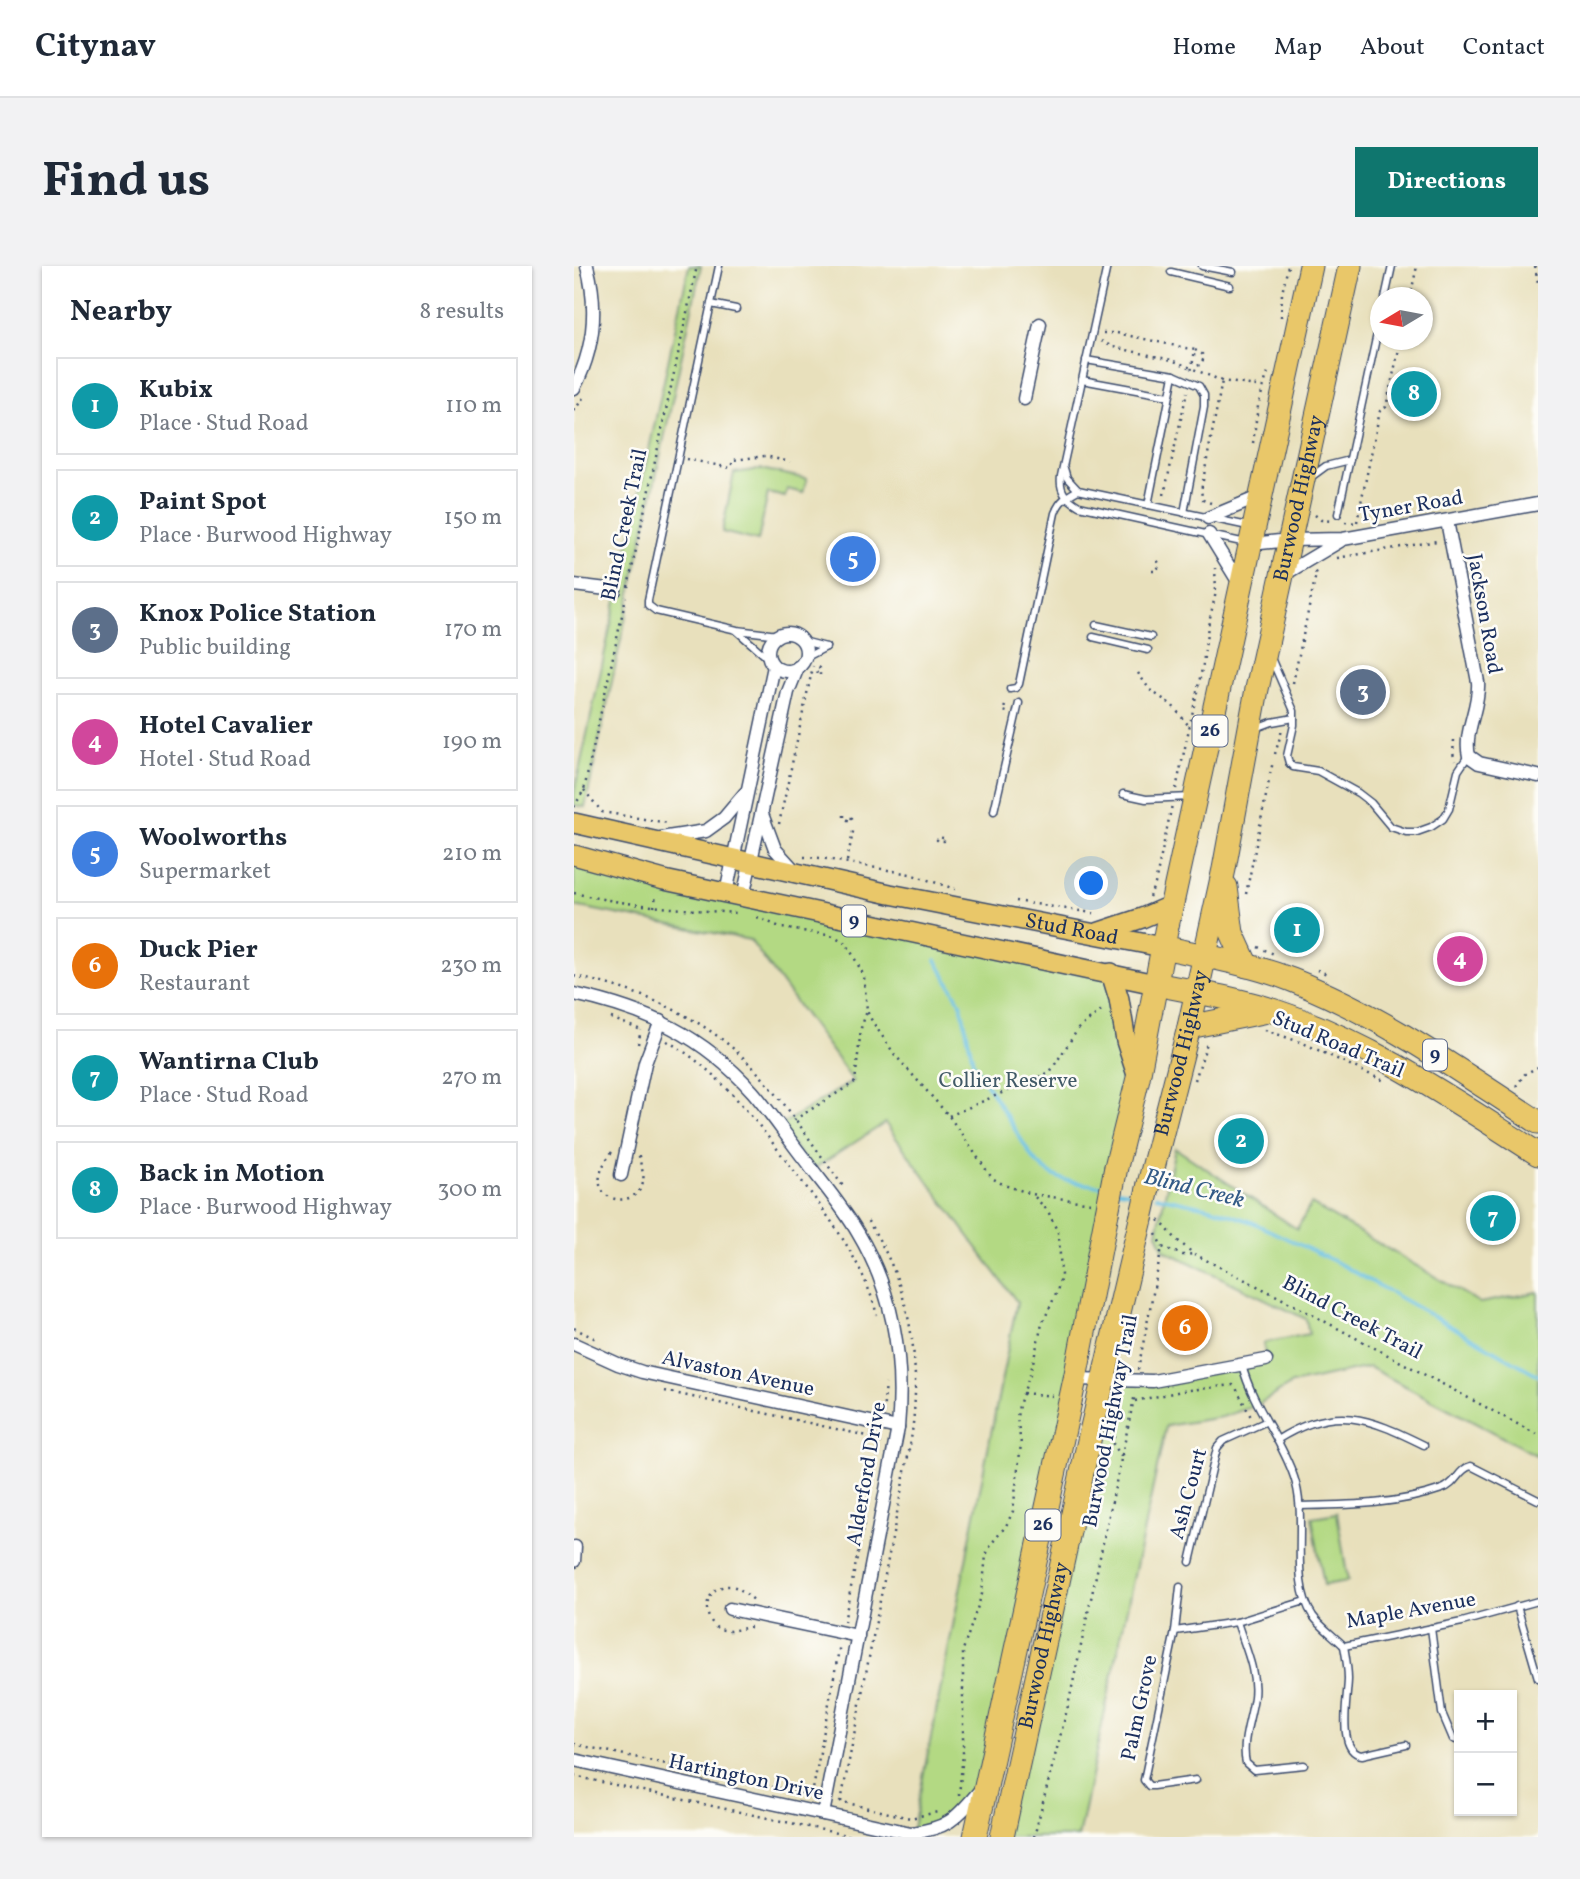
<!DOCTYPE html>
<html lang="en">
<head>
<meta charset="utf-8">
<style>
  :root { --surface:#fff; --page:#f2f2f3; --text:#1f2937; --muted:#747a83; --line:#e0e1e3; --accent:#0f766e }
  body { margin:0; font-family:Vollkorn,serif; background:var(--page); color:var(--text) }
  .controls { position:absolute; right:21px; bottom:21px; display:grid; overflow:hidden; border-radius:0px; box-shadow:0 2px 5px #0004 }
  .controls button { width:63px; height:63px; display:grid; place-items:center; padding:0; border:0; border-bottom:2px solid var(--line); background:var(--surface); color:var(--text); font:35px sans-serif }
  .compass { position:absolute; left:796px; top:21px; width:63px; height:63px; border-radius:50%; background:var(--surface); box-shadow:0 2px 5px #0004; rotate:260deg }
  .you { position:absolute; left:518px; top:618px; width:24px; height:24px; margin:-18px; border:5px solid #fff; border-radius:50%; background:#1a73e8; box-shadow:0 0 0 10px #1a73e833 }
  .badge { display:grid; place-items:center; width:46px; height:46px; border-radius:50%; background:var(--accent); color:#fff; font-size:23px; font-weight:700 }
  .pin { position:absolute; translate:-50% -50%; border:4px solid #fff; box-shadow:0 2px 7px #0006 }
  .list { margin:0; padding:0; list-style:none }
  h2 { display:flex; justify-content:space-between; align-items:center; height:91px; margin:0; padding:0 28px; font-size:30px }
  h2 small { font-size:23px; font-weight:400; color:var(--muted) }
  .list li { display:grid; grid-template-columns:46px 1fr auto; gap:21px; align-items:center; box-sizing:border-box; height:98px; margin:0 14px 14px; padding:0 14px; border:2px solid var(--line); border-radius:0px }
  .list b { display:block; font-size:26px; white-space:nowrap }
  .list p { margin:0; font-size:23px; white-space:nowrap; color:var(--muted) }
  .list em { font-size:23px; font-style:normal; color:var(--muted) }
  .map { position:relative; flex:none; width:964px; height:1571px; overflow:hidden; border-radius:0px }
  header { display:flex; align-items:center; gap:42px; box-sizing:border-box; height:98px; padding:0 35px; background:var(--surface); border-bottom:2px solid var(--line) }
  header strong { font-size:33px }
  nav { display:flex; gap:38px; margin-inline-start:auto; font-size:24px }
  .intro { display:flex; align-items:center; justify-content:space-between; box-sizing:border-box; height:168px; padding:0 42px }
  h1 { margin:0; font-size:49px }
  .button { padding:18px 32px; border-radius:0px; background:var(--accent); color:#fff; font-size:24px; font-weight:700 }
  main { display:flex; gap:42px; padding:0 42px }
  aside { flex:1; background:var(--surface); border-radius:0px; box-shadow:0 2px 5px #0004 }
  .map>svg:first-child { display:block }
</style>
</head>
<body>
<header>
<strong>Citynav</strong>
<nav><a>Home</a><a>Map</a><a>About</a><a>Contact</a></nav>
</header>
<div class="intro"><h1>Find us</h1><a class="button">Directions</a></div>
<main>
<aside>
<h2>Nearby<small>8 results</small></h2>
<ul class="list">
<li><span class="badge" style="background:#0f9aa8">1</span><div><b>Kubix</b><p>Place · Stud Road</p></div><em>110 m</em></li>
<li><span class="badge" style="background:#0f9aa8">2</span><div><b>Paint Spot</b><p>Place · Burwood Highway</p></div><em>150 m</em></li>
<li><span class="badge" style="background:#5c6f8a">3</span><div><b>Knox Police Station</b><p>Public building</p></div><em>170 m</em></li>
<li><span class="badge" style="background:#d1479c">4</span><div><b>Hotel Cavalier</b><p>Hotel · Stud Road</p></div><em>190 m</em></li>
<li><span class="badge" style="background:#3f7fe0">5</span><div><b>Woolworths</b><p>Supermarket</p></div><em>210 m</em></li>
<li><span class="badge" style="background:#e8710a">6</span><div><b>Duck Pier</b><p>Restaurant</p></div><em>230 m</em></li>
<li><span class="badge" style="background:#0f9aa8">7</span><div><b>Wantirna Club</b><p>Place · Stud Road</p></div><em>270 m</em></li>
<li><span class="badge" style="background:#0f9aa8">8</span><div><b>Back in Motion</b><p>Place · Burwood Highway</p></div><em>300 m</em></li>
</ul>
</aside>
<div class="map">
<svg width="964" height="1571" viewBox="0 0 964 1571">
  <rect width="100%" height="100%" fill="#fdfcf7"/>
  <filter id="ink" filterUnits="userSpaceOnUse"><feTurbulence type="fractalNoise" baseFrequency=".0143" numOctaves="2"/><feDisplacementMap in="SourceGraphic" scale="14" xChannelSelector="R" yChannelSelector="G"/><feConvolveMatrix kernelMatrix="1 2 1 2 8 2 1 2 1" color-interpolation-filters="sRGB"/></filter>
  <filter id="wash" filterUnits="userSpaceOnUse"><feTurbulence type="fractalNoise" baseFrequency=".00686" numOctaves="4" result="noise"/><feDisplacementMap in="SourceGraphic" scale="28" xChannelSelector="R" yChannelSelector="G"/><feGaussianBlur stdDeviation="1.57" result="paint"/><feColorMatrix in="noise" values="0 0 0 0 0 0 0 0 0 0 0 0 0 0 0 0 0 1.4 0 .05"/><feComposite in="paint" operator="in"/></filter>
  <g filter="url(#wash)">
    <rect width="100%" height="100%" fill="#e8e0bc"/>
    <g fill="#b3d983" stroke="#678470" stroke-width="2">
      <path d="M115 0H127L11 541 0 539V528Z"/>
      <path d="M187 203 233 213 229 227 213 223 211 231 194 227 184 275 148 266 160 207Z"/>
      <path d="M0 589 537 707 564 812 413 1516 384 1550 338 1567 443 1036 311 857 238 904 205 860 279 815 176 674 0 640Z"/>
      <path d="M601 882 723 963 737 938 906 1037 964 1026V1190L795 1101 718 1118 683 1139 648 1151 592 1160 504 1571H428L529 1115 562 1116 692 1094 689 1077 735 1068 732 1053 590 984 583 967Z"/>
      <path d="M763 1247 774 1315 750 1319 738 1251Z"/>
    </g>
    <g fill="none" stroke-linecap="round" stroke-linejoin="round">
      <g stroke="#66c0e4" stroke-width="3.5">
        <path d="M362 694 387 738 399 796 458 891C481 918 498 915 530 921"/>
        <path d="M544 924 564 927"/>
        <path d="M582 930 637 942 678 956 764 997 964 1109"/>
      </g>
    </g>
  </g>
  <g filter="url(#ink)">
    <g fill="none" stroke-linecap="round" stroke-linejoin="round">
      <defs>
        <g id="lane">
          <path d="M145 0 74 334V339L82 345 163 364 204 369"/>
          <path d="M533 0 487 210C485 226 492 232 505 240L672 277"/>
          <path d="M628 0 659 6"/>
          <path d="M597 6 656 20"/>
          <path d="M811 32 818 0"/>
          <path d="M137 38 162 43"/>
          <path d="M512 94 600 109 625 120 630 129V141L610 247"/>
          <path d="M508 114 595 130"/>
          <path d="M490 202 493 212 504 224 674 260"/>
          <path d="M737 211 752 200 776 194"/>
          <path d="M574 239 600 109"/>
          <path d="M764 248 806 54"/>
          <path d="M522 359 577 371"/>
          <path d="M163 365 196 394"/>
          <path d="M519 371 574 384"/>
          <path d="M229 375 252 381"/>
          <path d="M231 392 252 381"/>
          <path d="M697 392 720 445V459L713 490 715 497 719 501 744 505 784 527 797 537 817 561 832 566H843L857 561 869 553 875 543 884 505 894 490"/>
          <path d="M436 423 442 422 445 418 481 247C486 234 493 230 504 224"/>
          <path d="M682 462 698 456 720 452"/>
          <path d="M549 528 572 533 617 531"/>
          <path d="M420 545 445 437"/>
          <path d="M668 1099C679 1141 707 1172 720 1211 735 1254 714 1313 739 1350 747 1361 760 1370 770 1380L888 1356 964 1335"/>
          <path d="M703 1174C761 1137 795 1152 850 1179"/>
          <path d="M726 1240C774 1239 822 1239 868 1223 883 1218 884 1203 897 1200L964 1234"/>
          <path d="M616 1296 643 1182 649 1175 691 1156"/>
          <path d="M943 1340 964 1412"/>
          <path d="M857 1362 868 1447 879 1473 885 1475"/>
          <path d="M601 1365 606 1321"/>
          <path d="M770 1380C772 1391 774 1402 774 1413 774 1430 762 1486 788 1489L832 1479"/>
          <path d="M730 1499 680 1504 672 1497C667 1476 677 1453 680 1431 683 1405 671 1381 663 1356L731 1335"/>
          <path d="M622 1514 579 1520H575L570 1514 601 1365 663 1356"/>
        </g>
        <g id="street">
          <path d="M0 122C20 84 24 42 13 0"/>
          <path d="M450 133 466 58"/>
          <path d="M634 252 687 230"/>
          <path d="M873 255 904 416C906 441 889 466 895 490L905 497 964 510"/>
          <path d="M635 268 667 320"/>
          <path d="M677 278 716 274 769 273 964 238"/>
          <path d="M709 309 766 275"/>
          <path d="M0 319 41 324"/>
          <circle cx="213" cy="386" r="19"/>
          <path d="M188 548 201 583 222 606"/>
          <path d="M87 572 132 565 150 552 171 527"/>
          <path d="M152 627 200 400"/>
          <path d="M169 631 214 426 224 401"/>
          <path d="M0 728C73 744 128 769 179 826 197 847 213 871 231 894 249 918 269 941 284 967 320 1027 330 1094 324 1162L249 1548"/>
          <path d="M47 909 71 797 87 755"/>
          <path d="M0 1078 44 1098 68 1106 324 1162"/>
          <path d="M501 1113 579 1115 692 1094"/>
          <path d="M0 1295 1 1281"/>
          <path d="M156 1343 284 1370"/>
          <path d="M0 1494 337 1567C377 1562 383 1551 408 1522"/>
        </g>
        <g id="primary">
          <path id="s1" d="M0 557 316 628 588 681"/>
          <path d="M0 589 90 614 581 718"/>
          <path d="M523 667 568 652 598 639"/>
          <path d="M537 707 545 733 552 775 564 812"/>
        </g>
        <g id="highway">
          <path d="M652 621 658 667 673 700"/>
          <path d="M588 681C632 690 677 698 718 714 807 749 884 804 964 856"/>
          <path d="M581 718C621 726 663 732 701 745 796 776 881 835 964 888"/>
          <path d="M615 761 689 746"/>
          <path d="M542 901 564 812 592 665 737 0"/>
          <path id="s2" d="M575 918 615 761 650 603 683 423 776 0"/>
          <path d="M401 1571 501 1113 533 947"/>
          <path id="s3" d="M428 1571 516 1170 567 953"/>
        </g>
      </defs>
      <use href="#lane" stroke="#3a4a6c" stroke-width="9"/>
      <use href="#street" stroke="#3a4a6c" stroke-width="15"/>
      <use href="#primary" stroke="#3a4a6c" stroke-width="22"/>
      <use href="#highway" stroke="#3a4a6c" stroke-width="25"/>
      <g stroke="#3a4a6c" stroke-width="2.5" stroke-dasharray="2 5" stroke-linecap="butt">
        <path d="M961 0 964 17"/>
        <path d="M836 32 843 0"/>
        <path d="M707 51 708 27 714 0"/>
        <path d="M529 67H543L621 84 617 106"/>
        <path d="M527 75 539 81 598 94 648 115 689 121"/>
        <path d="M621 84 628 88 630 92 626 99 622 100"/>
        <path d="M0 145 9 132"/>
        <path d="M679 177 684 140 695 102"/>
        <path d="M112 193 157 202 159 194 191 190 216 196"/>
        <path d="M590 229 613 126"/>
        <path d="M637 237 629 234 627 225 648 115"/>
        <path d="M741 249 747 254 757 255"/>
        <path d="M771 256 785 257"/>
        <path d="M783 256 806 145 812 141 827 74"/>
        <path d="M763 292 863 275"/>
        <path d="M578 305H582L586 299 582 292"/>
        <path d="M54 321 123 0"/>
        <path d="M237 407 242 409 244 401 246 402V409"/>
        <path d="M564 407 576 424 598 439 615 460"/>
        <path d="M719 417 742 308 740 304"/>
        <path d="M431 440 429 445 433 446"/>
        <path d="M880 474 879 487 881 495"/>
        <path d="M701 488 708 464"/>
        <path d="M696 508 699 496"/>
        <path d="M602 523 629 398 634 360 642 326 641 302"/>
        <path d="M10 524 28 546 94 557"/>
        <path d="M0 541 10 524 52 331"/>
        <path d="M270 549V553L277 555 278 552 272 551"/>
        <path d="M205 558 239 400"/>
        <path d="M369 572 364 571 363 574 370 575 371 571"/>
        <path d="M230 591 247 592 336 608 381 623"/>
        <path d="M273 595 280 561"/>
        <path d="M0 627C54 640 108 643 163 647"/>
        <path d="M672 628 695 515"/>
        <path d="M575 631 581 618 598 539"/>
        <path d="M442 635 525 648"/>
        <path d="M80 641 82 629"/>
        <path d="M183 651 208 662 260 670 273 678 290 710 293 745 298 755 321 789 375 850 418 912 430 919 458 928 517 937"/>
        <path d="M684 681 700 688"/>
        <path d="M743 704 753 708"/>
        <path d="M0 710C55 722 110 742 155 779 201 817 233 872 269 920"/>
        <path d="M37 752 67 764"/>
        <path d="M691 764 729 777 810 815"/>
        <path d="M93 775C146 805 181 854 217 901 252 947 288 992 303 1049"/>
        <path d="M64 778 67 764"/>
        <path d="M621 814 633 777"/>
        <path d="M942 820 951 808 964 801"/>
        <path d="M375 850 476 806 504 763 530 742"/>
        <path d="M220 854 281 816 287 762 293 745"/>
        <path d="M38 886C0 934 60 948 69 917 71 908 66 899 65 890"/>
        <path d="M585 954 603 974 620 988 703 1030 964 1169"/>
        <path d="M582 968 588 981"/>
        <path d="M0 1062 22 1073"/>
        <path d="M564 1104 588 981 609 989 620 988"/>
        <path d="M91 1125 307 1173"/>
        <path d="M449 1127 480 1130"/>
        <path d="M561 1135 608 1125 659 1119 662 1122 677 1151"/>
        <path d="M309 1146 312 1118"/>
        <path d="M540 1170 539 1178 548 1191"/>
        <path d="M270 1356 307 1173"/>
        <path d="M177 1361 156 1365 144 1363C131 1352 129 1337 141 1324 159 1314 167 1324 181 1335"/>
        <path d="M0 1478 240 1530"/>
        <path d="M0 1510 281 1571"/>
        <path d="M238 1529 266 1378"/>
        <path d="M385 1529 389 1488V1384L408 1328 412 1289 418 1277 432 1260 439 1245 447 1178 443 1151 445 1139 457 1105 468 1058 483 1026 487 1010 485 969 474 945 458 928"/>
        <path d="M265 1535 336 1552 364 1546"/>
        <path d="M267 1536 336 1180C349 1100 338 1019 291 951"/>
        <path d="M460 1571 494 1440 561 1128"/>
      </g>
      <use href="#lane" stroke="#fff" stroke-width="6"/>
      <use href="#street" stroke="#fff" stroke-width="12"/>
      <use href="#primary" stroke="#e9c769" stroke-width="19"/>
      <use href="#highway" stroke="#e9c769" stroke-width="23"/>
      <defs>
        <g id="highway-bridge">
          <path d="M533 947 542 901"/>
          <path d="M567 953 575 918"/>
        </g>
      </defs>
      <use href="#highway-bridge" stroke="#3a4a6c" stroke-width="25" stroke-linecap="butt"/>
      <use href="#highway-bridge" stroke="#e9c769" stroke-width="23"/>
    </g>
  </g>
  <g text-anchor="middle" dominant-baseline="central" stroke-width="5" stroke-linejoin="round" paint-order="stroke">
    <g fill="#fdfcf7" stroke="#5f6c8c" stroke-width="2">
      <rect x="618.5" y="449.5" width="35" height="31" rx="5"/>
      <rect x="268" y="639.5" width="24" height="31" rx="5"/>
      <rect x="849" y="773.5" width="24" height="31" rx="5"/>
      <rect x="451.5" y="1243.5" width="35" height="31" rx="5"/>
    </g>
    <g font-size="19" font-weight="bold" fill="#1b2f5e">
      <text x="636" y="465">26</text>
      <text x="280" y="655">9</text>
      <text x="861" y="789">9</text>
      <text x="469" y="1259">26</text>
    </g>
    <g font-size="21" fill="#1b2f5e" stroke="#fdfcf7">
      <text stroke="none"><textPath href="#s2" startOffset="702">Burwood Highway</textPath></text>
      <text transform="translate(837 241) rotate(-10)">Tyner Road</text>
      <text transform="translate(51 259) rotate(-78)">Blind Creek Trail</text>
      <text transform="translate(910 348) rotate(80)">Jackson Road</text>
      <text stroke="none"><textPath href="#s1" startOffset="509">Stud Road</textPath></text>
      <text transform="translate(764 779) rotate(23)">Stud Road Trail</text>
      <text stroke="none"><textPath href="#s2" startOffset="135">Burwood Highway</textPath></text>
      <text transform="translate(778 1052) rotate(28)">Blind Creek Trail</text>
      <text transform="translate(164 1108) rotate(12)">Alvaston Avenue</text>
      <text transform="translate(537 1155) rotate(-79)">Burwood Highway Trail</text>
      <text transform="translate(293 1208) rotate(-80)">Alderford Drive</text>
      <text transform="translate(615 1228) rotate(-75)">Ash Court</text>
      <text transform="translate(837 1345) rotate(-10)">Maple Avenue</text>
      <text stroke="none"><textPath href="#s3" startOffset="196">Burwood Highway</textPath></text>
      <text transform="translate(566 1442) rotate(-78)">Palm Grove</text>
      <text transform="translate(172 1512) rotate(12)">Hartington Drive</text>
    </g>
    <g font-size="21" fill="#415a67" stroke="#fdfcf7">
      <text x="434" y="815">Collier Reserve</text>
    </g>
    <g font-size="23" font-style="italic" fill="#325a86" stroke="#fdfcf7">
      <text transform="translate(620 923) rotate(14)">Blind Creek</text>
    </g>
  </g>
</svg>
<div class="controls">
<button>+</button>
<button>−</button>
</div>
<svg class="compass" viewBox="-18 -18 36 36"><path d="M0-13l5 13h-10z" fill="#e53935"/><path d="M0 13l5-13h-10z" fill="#747a83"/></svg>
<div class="you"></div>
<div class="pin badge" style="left:723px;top:664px;background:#0f9aa8">1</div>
<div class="pin badge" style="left:667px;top:875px;background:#0f9aa8">2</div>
<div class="pin badge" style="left:789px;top:426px;background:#5c6f8a">3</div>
<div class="pin badge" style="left:886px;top:693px;background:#d1479c">4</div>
<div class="pin badge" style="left:279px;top:293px;background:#3f7fe0">5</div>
<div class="pin badge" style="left:611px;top:1062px;background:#e8710a">6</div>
<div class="pin badge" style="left:919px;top:952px;background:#0f9aa8">7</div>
<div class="pin badge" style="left:840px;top:128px;background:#0f9aa8">8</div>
</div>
</main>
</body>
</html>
